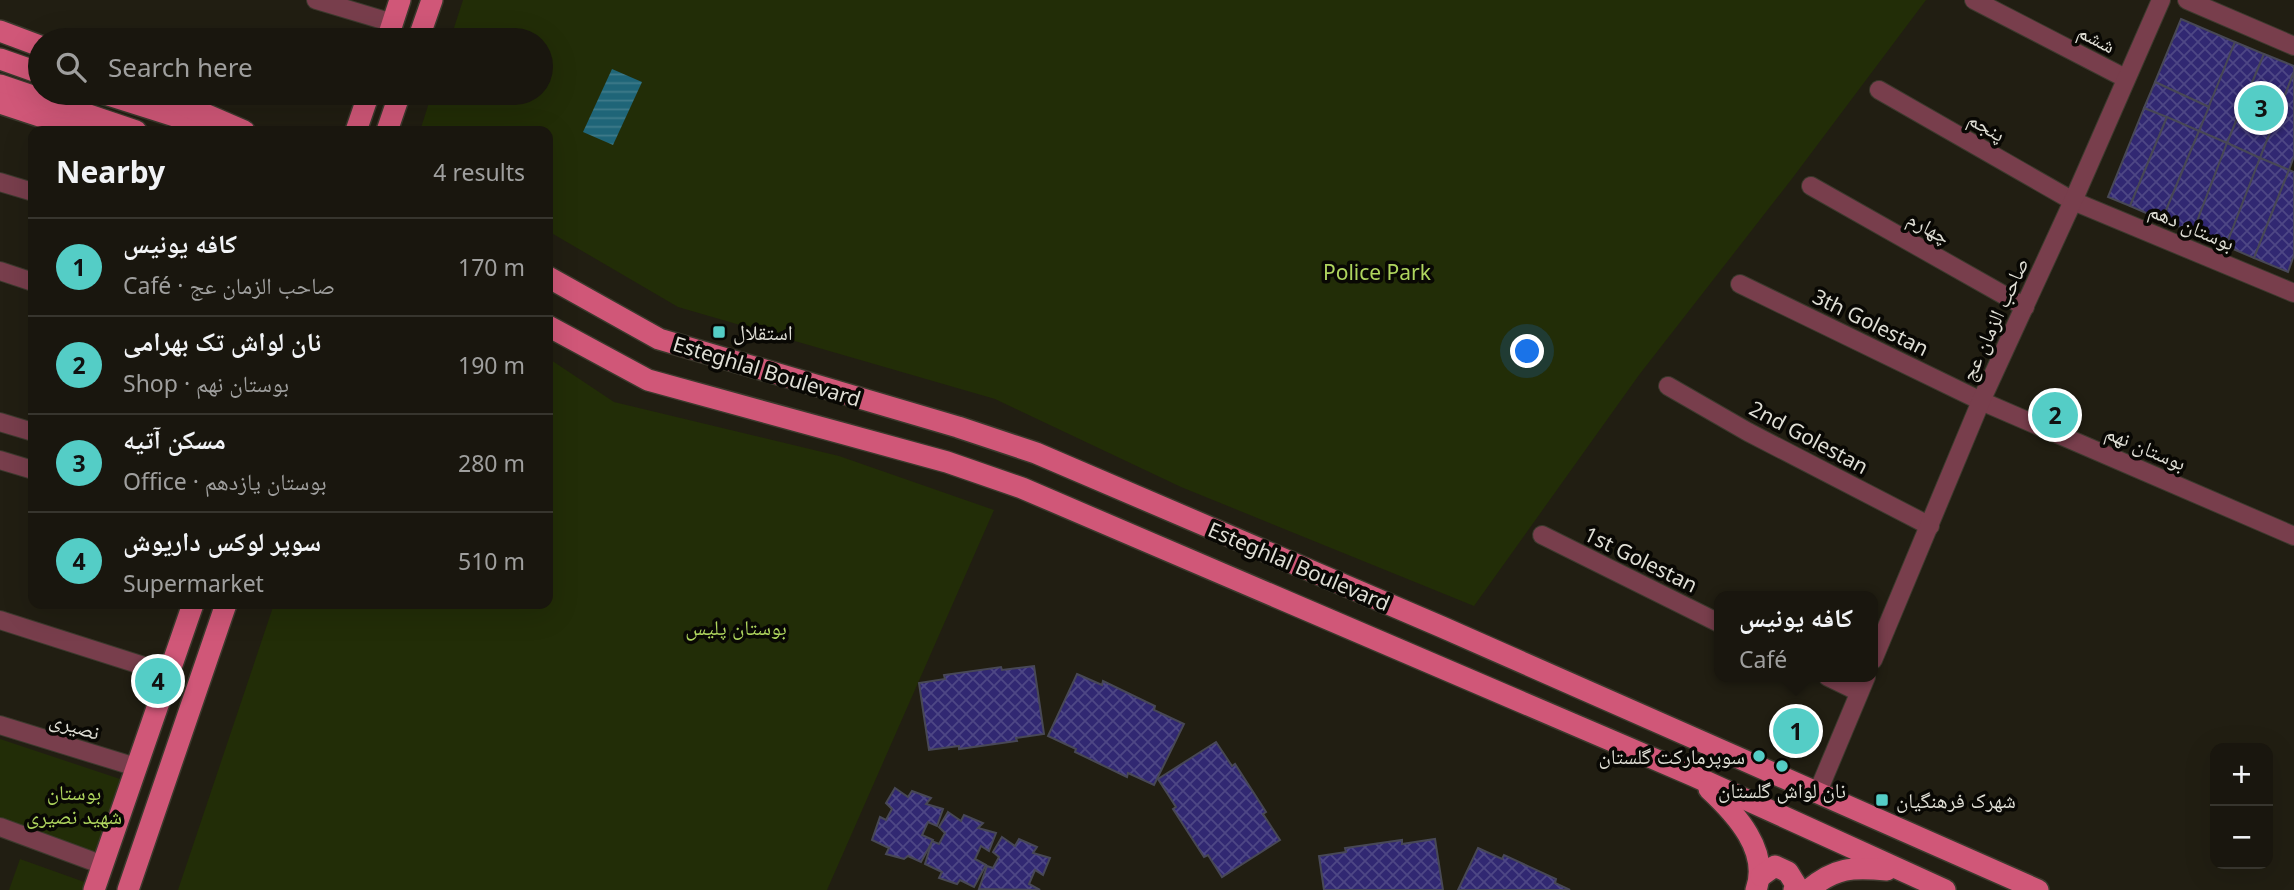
<!DOCTYPE html>
<html lang="en">
<head>
<meta charset="utf-8">
<style>
  :root { --surface:#19160e; --page:#221f17; --text:#f1f3f6; --muted:#9f9f9e; --line:#37352e; --accent:#54cdc6 }
  body { margin:0; font-family:"Noto Sans","Noto Naskh Arabic",sans-serif; background:var(--page); color:var(--text) }
  .controls { position:absolute; right:21px; bottom:21px; display:grid; overflow:hidden; border-radius:14px; box-shadow:0 7px 28px #0002 }
  .controls button { width:63px; height:63px; display:grid; place-items:center; padding:0; border:0; border-bottom:2px solid var(--line); background:var(--surface); color:var(--text); font:35px sans-serif }
  .you { position:absolute; left:1528px; top:352px; width:24px; height:24px; margin:-18px; border:5px solid #fff; border-radius:50%; background:#1a73e8; box-shadow:0 0 0 10px #1a73e833 }
  .badge { display:grid; place-items:center; width:46px; height:46px; border-radius:50%; background:var(--accent); color:#111; font-size:23px; font-weight:700 }
  .pin { position:absolute; translate:-50% -50%; border:4px solid #fff; box-shadow:0 2px 7px #0006 }
  .popup { position:absolute; left:1714px; top:591px; width:164px; height:91px; box-sizing:border-box; display:grid; place-content:center; border-radius:14px; background:var(--surface); filter:drop-shadow(0 2px 5px #0005); font-size:23px; white-space:nowrap; color:var(--muted) }
  .popup b { font-size:26px; color:var(--text) }
  .popup::after { content:''; position:absolute; left:50%; top:100%; margin-left:-14px; border:14px solid transparent; border-top-color:var(--surface) }
  .list { margin:0; padding:0; list-style:none }
  h2 { display:flex; justify-content:space-between; align-items:center; height:91px; margin:0; padding:0 28px; font-size:30px }
  h2 small { font-size:23px; font-weight:400; color:var(--muted) }
  .list li { display:grid; grid-template-columns:46px 1fr auto; gap:21px; align-items:center; box-sizing:border-box; height:98px; padding:0 28px; border-top:2px solid var(--line) }
  .list b { display:block; font-size:26px; white-space:nowrap }
  .list p { margin:0; font-size:23px; white-space:nowrap; color:var(--muted) }
  .list em { font-size:23px; font-style:normal; color:var(--muted) }
  .icon { flex:none; width:38px; height:38px; fill:none; stroke:currentColor; stroke-width:2; stroke-linecap:round; stroke-linejoin:round }
  .map { position:relative; flex:none; width:2294px; height:890px; overflow:hidden }
  .search { position:absolute; background:var(--surface); box-shadow:0 7px 28px #0002; left:28px; top:28px; width:525px; height:77px; display:flex; align-items:center; gap:18px; box-sizing:border-box; padding:0 24px; border-radius:38px; color:var(--muted); font-size:26px }
  .panel { position:absolute; background:var(--surface); box-shadow:0 7px 28px #0002; left:28px; top:126px; width:525px; height:483px; border-radius:14px }
  .map>svg:first-child { display:block }
</style>
</head>
<body>
<div class="map">
<svg width="2294" height="890" viewBox="0 0 2294 890">
  <defs>
    <pattern id="water-rules" width="6" height="5" patternUnits="userSpaceOnUse" patternTransform="scale(1.75)"><rect width="6" height="5" fill="#1f6578"/><path d="M0 2.5h6" fill="none" stroke="#3f7b8a"/></pattern>
    <pattern id="building-cross-hatch" width="8" height="8" patternUnits="userSpaceOnUse" patternTransform="scale(1.75)"><rect width="8" height="8" fill="#312872"/><path d="M0 0l8 8M0 8l8-8" fill="none" stroke="#4e4785"/></pattern>
  </defs>
  <rect width="100%" height="100%" fill="#211e12"/>
  <g fill="#222d07">
    <path d="M463 0H1926L1791 180 1639 375 1474 606 1181 487 995 399 678 307 548 231V131H420L432 93H541V40H450Z"/>
    <path d="M548 358 614 402 839 456 994 510 827 890H178L274 604H548Z"/>
    <path d="M0 739 126 781 101 855 0 819Z"/>
    <path d="M20 859 90 884 88 890H9Z"/>
  </g>
  <path fill="url(#water-rules)" d="M612 69 642 82 613 145 583 132Z"/>
  <g fill="url(#building-cross-hatch)" stroke="#484856" stroke-width="2">
    <path d="M2181 19 2235 42 2209 107 2155 82Z"/>
    <path d="M2235 42 2264 54 2227 143 2199 131Z"/>
    <path d="M2264 54 2294 66V72L2260 158 2227 143Z"/>
    <path d="M2294 72V156L2289 170 2260 158Z"/>
    <path d="M2155 82 2209 107 2199 131 2144 108Z"/>
    <path d="M2144 108 2167 117 2130 206 2108 197Z"/>
    <path d="M2167 117 2199 131 2162 220 2130 206Z"/>
    <path d="M2199 131 2227 143 2193 232 2162 220Z"/>
    <path d="M2227 143 2260 158 2226 246 2193 232Z"/>
    <path d="M2260 158 2289 170 2254 258 2226 246Z"/>
    <path d="M2289 170 2294 172V255L2288 272 2254 258Z"/>
    <path d="M1034 666 1044 734 1016 738 1017 741 959 749V746L929 750 919 683 945 679 944 675 1001 667 1002 670Z"/>
    <path d="M1077 674 1102 685 1103 681 1155 706 1154 710 1184 724 1154 785 1128 773 1127 777 1075 752 1076 749 1048 736Z"/>
    <path d="M1216 742 1232 766 1235 764 1266 812 1263 814 1280 840 1222 877 1208 855 1204 857 1173 809 1176 807 1158 779Z"/>
    <path d="M895 788 908 797 912 791 931 798 926 804 943 809 937 826 928 822 922 835 933 840 921 862 908 856 904 859 886 854 889 848 872 840 880 817 886 820 892 809 886 803Z"/>
    <path d="M948 812 961 821 964 815 983 823 978 828 996 833 989 851 981 846 975 859 986 865 974 887 960 880 957 884 939 878 942 872 925 864 932 841 939 844 945 833 939 827Z"/>
    <path d="M1002 837 1015 846 1019 839 1037 847 1033 853 1050 858 1043 875 1035 870 1029 884 1040 890 979 889 987 866 993 868 999 857 993 852Z"/>
    <path d="M1435 839 1443 890H1324L1319 856 1346 852 1345 848 1402 840V844Z"/>
    <path d="M1478 848 1502 859 1504 855 1556 879 1555 883 1570 890H1458Z"/>
  </g>
  <g fill="none" stroke-linecap="round" stroke-linejoin="round">
    <defs>
      <g id="minor">
        <path d="M316 0 393 23"/>
        <path d="M1974 0 2125 78"/>
        <path d="M2187 0 2294 46"/>
        <path d="M1879 90 2073 201 2294 293"/>
        <path d="M0 182 33 192"/>
        <path d="M1811 186 2025 307"/>
        <path d="M0 271 33 282"/>
        <path d="M1740 284 1981 401 2294 536"/>
        <path d="M1668 386 1748 432 1930 526"/>
        <path d="M0 422 33 432"/>
        <path d="M0 460 33 470"/>
        <path d="M1542 535 1719 623"/>
        <path d="M0 620 169 674"/>
        <path d="M1873 660 1981 401 2073 201 2161 0"/>
        <path d="M1828 677 1859 692"/>
        <path d="M0 725 136 767"/>
        <path d="M1817 794 1866 677"/>
        <path d="M0 827 103 865"/>
      </g>
      <g id="major">
        <path d="M0 31 40 46"/>
        <path d="M387 40 400 0"/>
        <path d="M418 40 432 0"/>
        <path d="M0 59 40 73"/>
        <path d="M0 85 136 131"/>
        <path d="M102 93 222 131"/>
        <path d="M156 93 244 131"/>
        <path d="M0 103 85 131"/>
        <path d="M356 131 369 93"/>
        <path d="M387 131 400 93"/>
        <path d="M548 277 659 339 958 427 1036 453 1442 627 2038 890"/>
        <path d="M548 326 648 380 947 462 1022 488 1694 776 1945 890"/>
        <path d="M1709 789C1736 814 1770 851 1756 890"/>
        <path d="M1761 876 1775 866 1788 872 1796 885 1794 890"/>
        <path d="M94 890 193 604"/>
        <path d="M128 890 226 604"/>
        <path d="M1808 890C1836 867 1852 867 1887 870"/>
      </g>
    </defs>
    <use href="#minor" stroke="#3c392d" stroke-width="20"/>
    <use href="#major" stroke="#3c392d" stroke-width="24"/>
    <use href="#minor" stroke="#783e4c" stroke-width="18"/>
    <use href="#major" stroke="#d05778" stroke-width="21"/>
  </g>
  <g fill="#54cdc6" stroke="#090804" stroke-width="2.5">
    <rect x="712" y="325" width="14" height="14" rx="3.5"/>
    <circle cx="1759" cy="756" r="7"/>
    <circle cx="1782" cy="766" r="7"/>
    <rect x="1875" y="793" width="14" height="14" rx="3.5"/>
  </g>
  <g text-anchor="middle" dominant-baseline="central" stroke-width="7" stroke-linejoin="round" paint-order="stroke">
    <g font-size="21" fill="#dfded5" stroke="#090804">
      <text transform="translate(2097 38) rotate(27)">ششم</text>
      <text transform="translate(1987 126) rotate(30)">پنجم</text>
      <text transform="translate(2192 226) rotate(23)">بوستان دهم</text>
      <text transform="translate(1929 227) rotate(29)">چهارم</text>
      <text transform="translate(1994 319) rotate(-65)">صاحب الزمان عج</text>
      <text transform="translate(1871 322) rotate(26)">3th Golestan</text>
      <text transform="translate(767 371) rotate(17)">Esteghlal Boulevard</text>
      <text transform="translate(1809 437) rotate(28)">2nd Golestan</text>
      <text transform="translate(2146 447) rotate(23)">بوستان نهم</text>
      <text transform="translate(1641 559) rotate(26)">1st Golestan</text>
      <text transform="translate(1299 566) rotate(23)">Esteghlal Boulevard</text>
      <text transform="translate(75 725) rotate(17)">نصیری</text>
    </g>
    <g font-size="21" fill="#afd55e" stroke="#090804">
      <text x="1377" y="272">Police Park</text>
      <text x="736" y="627">بوستان پلیس</text>
      <text x="74" y="792">بوستان<tspan x="74" dy="24">شهید نصیری</tspan></text>
    </g>
    <g font-size="21" fill="#dfded5" stroke="#090804" text-anchor="start">
      <text x="733" y="332">استقلال</text>
      <text x="1745" y="756" text-anchor="end">سوپرمارکت گلستان</text>
      <text x="1782" y="790" text-anchor="middle">نان لواش گلستان</text>
      <text x="1896" y="800">شهرک فرهنگیان</text>
    </g>
  </g>
</svg>
<div class="controls">
<button>+</button>
<button>−</button>
</div>
<div class="you"></div>
<div class="pin badge" style="left:1796px;top:731px">1</div>
<div class="popup"><b>کافه یونیس</b>Café</div>
<div class="pin badge" style="left:2055px;top:415px">2</div>
<div class="pin badge" style="left:2261px;top:108px">3</div>
<div class="pin badge" style="left:158px;top:681px">4</div>
<div class="search"><svg class="icon" aria-label="search" viewBox="0 0 24 24"><circle cx="10" cy="10" r="6"/><path d="M15 15l6 6"/></svg>Search here</div>
<section class="panel">
<h2>Nearby<small>4 results</small></h2>
<ul class="list">
<li><span class="badge">1</span><div><b>کافه یونیس</b><p>Café · صاحب الزمان عج</p></div><em>170 m</em></li>
<li><span class="badge">2</span><div><b>نان‌ لواش‌ تک‌ بهرامی</b><p>Shop · بوستان نهم</p></div><em>190 m</em></li>
<li><span class="badge">3</span><div><b>مسکن آتیه</b><p>Office · بوستان یازدهم</p></div><em>280 m</em></li>
<li><span class="badge">4</span><div><b>سوپر لوکس داریوش</b><p>Supermarket</p></div><em>510 m</em></li>
</ul>
</section>
</div>
</body>
</html>
